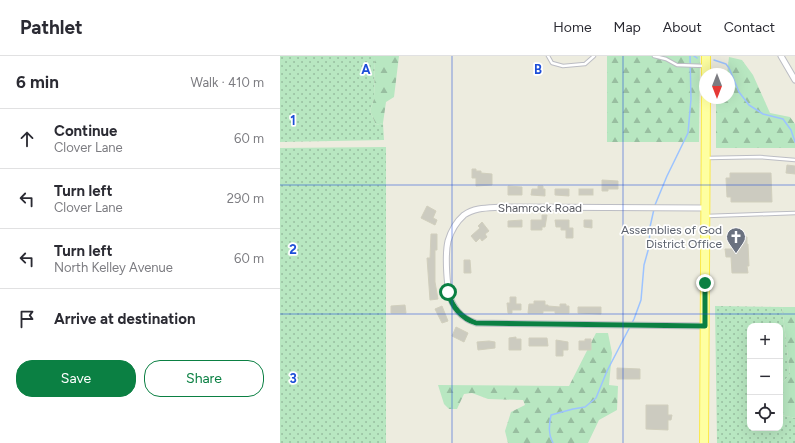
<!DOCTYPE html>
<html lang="en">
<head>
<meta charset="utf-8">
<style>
  :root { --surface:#fff; --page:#f7f7f7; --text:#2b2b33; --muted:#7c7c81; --line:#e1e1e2; --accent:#0b8043 }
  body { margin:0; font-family:Figtree,sans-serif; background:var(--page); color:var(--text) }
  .controls { position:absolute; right:12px; bottom:12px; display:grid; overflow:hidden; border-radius:8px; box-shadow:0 4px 16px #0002 }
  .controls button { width:36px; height:36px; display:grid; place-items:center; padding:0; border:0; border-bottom:1px solid var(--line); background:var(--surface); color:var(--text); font:20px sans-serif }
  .compass { position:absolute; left:419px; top:12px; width:36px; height:36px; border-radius:50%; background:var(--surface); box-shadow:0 4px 16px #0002; rotate:180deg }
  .stop { position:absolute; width:12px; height:12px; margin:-9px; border:3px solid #0b8043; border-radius:50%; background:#fff }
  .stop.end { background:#0b8043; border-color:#fff; box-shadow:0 1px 4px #0008 }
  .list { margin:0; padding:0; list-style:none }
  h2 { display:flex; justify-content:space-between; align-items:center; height:52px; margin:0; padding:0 16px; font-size:17px }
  h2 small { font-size:13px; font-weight:400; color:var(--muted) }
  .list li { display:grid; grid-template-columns:26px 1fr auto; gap:12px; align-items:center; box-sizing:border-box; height:60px; padding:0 16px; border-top:1px solid var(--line) }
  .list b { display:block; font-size:15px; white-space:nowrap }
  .list p { margin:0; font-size:13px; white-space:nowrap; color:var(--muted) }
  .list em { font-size:13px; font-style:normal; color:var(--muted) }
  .actions { display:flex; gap:8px; padding:12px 16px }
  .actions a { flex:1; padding:9px 0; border:1px solid var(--accent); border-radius:16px; text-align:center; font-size:14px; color:var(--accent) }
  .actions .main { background:var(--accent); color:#fff }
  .icon { flex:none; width:22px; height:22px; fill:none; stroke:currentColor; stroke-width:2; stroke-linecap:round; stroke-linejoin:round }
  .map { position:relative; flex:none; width:515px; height:387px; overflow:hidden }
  header { display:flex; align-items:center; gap:24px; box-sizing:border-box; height:56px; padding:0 20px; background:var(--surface); border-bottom:1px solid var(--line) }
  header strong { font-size:19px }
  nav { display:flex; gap:22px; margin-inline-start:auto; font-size:14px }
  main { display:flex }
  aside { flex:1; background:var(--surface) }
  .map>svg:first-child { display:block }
</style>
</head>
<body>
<header>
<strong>Pathlet</strong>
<nav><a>Home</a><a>Map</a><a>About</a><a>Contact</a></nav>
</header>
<main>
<aside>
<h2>6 min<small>Walk · 410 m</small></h2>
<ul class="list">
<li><svg class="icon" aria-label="ahead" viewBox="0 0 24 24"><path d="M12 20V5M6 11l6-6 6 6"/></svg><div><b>Continue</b><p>Clover Lane</p></div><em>60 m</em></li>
<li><svg class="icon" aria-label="left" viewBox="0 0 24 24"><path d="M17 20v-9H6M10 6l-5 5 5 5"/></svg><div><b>Turn left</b><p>Clover Lane</p></div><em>290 m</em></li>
<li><svg class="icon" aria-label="left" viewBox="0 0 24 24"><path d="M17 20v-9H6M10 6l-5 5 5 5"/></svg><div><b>Turn left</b><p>North Kelley Avenue</p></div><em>60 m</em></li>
<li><svg class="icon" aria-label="arrive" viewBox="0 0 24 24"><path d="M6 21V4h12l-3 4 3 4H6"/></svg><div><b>Arrive at destination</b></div></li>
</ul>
<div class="actions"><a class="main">Save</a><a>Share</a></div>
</aside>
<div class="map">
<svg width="515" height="387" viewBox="0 0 515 387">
  <defs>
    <pattern id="grass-dots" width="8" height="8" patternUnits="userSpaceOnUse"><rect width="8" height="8" fill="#b8e7c1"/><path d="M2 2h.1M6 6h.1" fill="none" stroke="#98bea0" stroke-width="1.8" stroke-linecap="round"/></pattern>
    <pattern id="forest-firs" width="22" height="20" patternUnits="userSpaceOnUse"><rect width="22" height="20" fill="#b8e7c1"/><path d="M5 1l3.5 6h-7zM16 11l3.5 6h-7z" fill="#98bea0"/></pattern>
  </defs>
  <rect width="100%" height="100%" fill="#edecdf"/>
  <g fill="url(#grass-dots)">
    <path d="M0 0H95L94 43 90 55 96 69 103 67 104 84 0 86Z"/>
    <path d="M106 91V387H0V92Z"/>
    <path d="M435 250 502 251 510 318 500 330V270H470V372H500V357L501 359 515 362V387H437Z"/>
  </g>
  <g fill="url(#forest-firs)">
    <path d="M95 0H119L114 41 106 46 103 67 96 69 90 55 94 43Z"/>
    <path d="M327 0H420L419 86H327Z"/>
    <path d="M449 1 462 4 473 19 490 57 510 61 515 68V92H436V42H449V18H447Z"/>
    <path d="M502 251H515V362L501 359 500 357V330L510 318Z"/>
    <path d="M316 277H328L332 297 329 329 338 330 337 354 319 364 308 387H228L225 375 231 356 245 349 243 344 208 343 192 337 184 338 177 353H169L164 348 158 329 289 330Z"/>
  </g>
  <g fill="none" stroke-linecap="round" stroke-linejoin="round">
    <g stroke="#9cc3ff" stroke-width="1.5">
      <path d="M414 0 417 2"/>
      <path d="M434 4 446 8 449 12 459 36 469 49 483 58 503 63 511 74 515 86"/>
      <path d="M375 149 387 120 408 77 411 43 410 0"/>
      <path d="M273 387C268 378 269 369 271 359L293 353 305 351 316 342 327 315 354 263 361 244 364 209 369 191 370 171 374 153"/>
    </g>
  </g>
  <g fill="#cccbc0" stroke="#d1cfbd">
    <path d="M507 109 515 110V118L506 117Z"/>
    <path d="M192 113H196V115H201V117L212 118V129L196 130V122H192Z"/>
    <path d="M450 117H491L492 146H451V141H447L446 122H450Z"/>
    <path d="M322 124 338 125V133H328V135H322Z"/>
    <path d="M228 130 242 131V139H228Z"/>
    <path d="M258 130H263V133H265V140L251 139 252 133H258Z"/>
    <path d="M275 133H289V140L275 139Z"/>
    <rect x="299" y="133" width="14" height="6"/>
    <path d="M147 150 156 155 153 162 157 164 155 169 141 162Z"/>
    <path d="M262 159H267L265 171H262V174H251V164H262Z"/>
    <path d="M242 164V171H228V165Z"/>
    <path d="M275 164H289V172H293V182H286V174H281V171H276Z"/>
    <path d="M304 164H312V172L304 171Z"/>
    <path d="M202 166 209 175 205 178 207 181 202 185 200 182 196 186 191 180 200 172 198 170Z"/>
    <path d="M151 178H157V194H155V226L158 243 150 244 147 202H150Z"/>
    <path d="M451 181H467V188H468L469 210H467L468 217H452L451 201H446L445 193H452Z"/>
    <path d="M184 204H190L191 217H184Z"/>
    <path d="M230 241H236V248H241V254H232V257H228L227 247H230Z"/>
    <path d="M254 245H265V249H268V250L280 251V248H286V250H289V257H275V255H263V257H248L249 248H254Z"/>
    <path d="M125 249 126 257H111V250Z"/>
    <path d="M162 250 168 265 162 267 155 253Z"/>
    <path d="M298 251H321V258L298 257Z"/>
    <path d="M176 271 188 277 184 286 172 280Z"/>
    <path d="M236 281V283H241V294H229V282Z"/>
    <path d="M249 282H267L268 290H249Z"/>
    <path d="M305 283H311V294H299V285H305Z"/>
    <path d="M276 284 288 286V294H283V300H276Z"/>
    <path d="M209 285 215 286V292L198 294 197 286Z"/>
    <path d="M337 312 360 313V323H337Z"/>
    <path d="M366 349H388V359H392L391 364H388V374L366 373Z"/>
  </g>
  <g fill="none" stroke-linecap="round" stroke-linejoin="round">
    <defs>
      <g id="lane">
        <path d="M268 0 272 7 283 10 305 8 314 0"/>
        <path d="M374 0 386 3 397 9 425 10"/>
        <path d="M428 102 480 101 515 104"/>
        <path d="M427 160 515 157"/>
      </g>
      <g id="street">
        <path d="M501 0 515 24"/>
        <path d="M425 270 196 267C186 264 178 258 173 248 166 236 165 198 168 185 171 175 176 166 184 159 195 151 209 152 222 151L425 152"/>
      </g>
      <g id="primary">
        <path d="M426 18V0"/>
        <path d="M424 387 426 42"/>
      </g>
    </defs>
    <use href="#lane" stroke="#bcbdc4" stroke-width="4.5"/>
    <use href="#street" stroke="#bcbdc4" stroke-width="7"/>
    <use href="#primary" stroke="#fbe949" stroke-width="10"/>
    <use href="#lane" stroke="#fff" stroke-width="2.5"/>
    <use href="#street" stroke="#fff" stroke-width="5"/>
    <use href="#primary" stroke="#feffa1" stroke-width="8"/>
  </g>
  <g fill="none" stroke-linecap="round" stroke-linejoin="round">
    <path stroke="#0b8043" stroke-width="5" d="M168 236C172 251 181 262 196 267L425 270V227"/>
  </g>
  <path fill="none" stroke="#1d4ed8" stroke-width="1" stroke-opacity="0.55" d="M172 0V387M343 0V387M0 129H515M0 258H515"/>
  <defs>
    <symbol id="church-pin" viewBox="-11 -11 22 30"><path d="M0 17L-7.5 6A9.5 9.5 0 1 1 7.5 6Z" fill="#6b7280" stroke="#fff"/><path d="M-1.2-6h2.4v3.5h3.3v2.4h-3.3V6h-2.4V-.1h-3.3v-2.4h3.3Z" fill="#fff"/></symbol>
  </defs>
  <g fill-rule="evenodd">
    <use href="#church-pin" x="445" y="170" width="22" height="30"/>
  </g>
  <g text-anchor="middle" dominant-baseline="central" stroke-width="3.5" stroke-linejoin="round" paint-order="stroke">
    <g font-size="12" fill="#585a61" stroke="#fff">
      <text x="260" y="152">Shamrock Road</text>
    </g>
    <g font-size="12" fill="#5b616d" stroke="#fff" text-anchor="end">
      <text x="442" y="174">Assemblies of God<tspan x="442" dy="14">District Office</tspan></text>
    </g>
  </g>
  <g font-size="13" text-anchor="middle" font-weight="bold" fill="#1d4ed8" stroke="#fff" stroke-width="3.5" stroke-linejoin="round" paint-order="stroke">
    <text x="86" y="18">A</text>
    <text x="258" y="18">B</text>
    <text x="13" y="69">1</text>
    <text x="13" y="198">2</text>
    <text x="13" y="327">3</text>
  </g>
</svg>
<div class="controls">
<button>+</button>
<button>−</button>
<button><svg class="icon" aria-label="locate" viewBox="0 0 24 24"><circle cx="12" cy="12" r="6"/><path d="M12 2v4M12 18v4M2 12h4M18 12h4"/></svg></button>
</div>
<svg class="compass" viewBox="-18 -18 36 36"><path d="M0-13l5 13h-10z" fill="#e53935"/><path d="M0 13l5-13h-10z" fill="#7c7c81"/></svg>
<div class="stop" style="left:168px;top:236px"></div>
<div class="stop end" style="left:425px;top:227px"></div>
</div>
</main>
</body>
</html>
